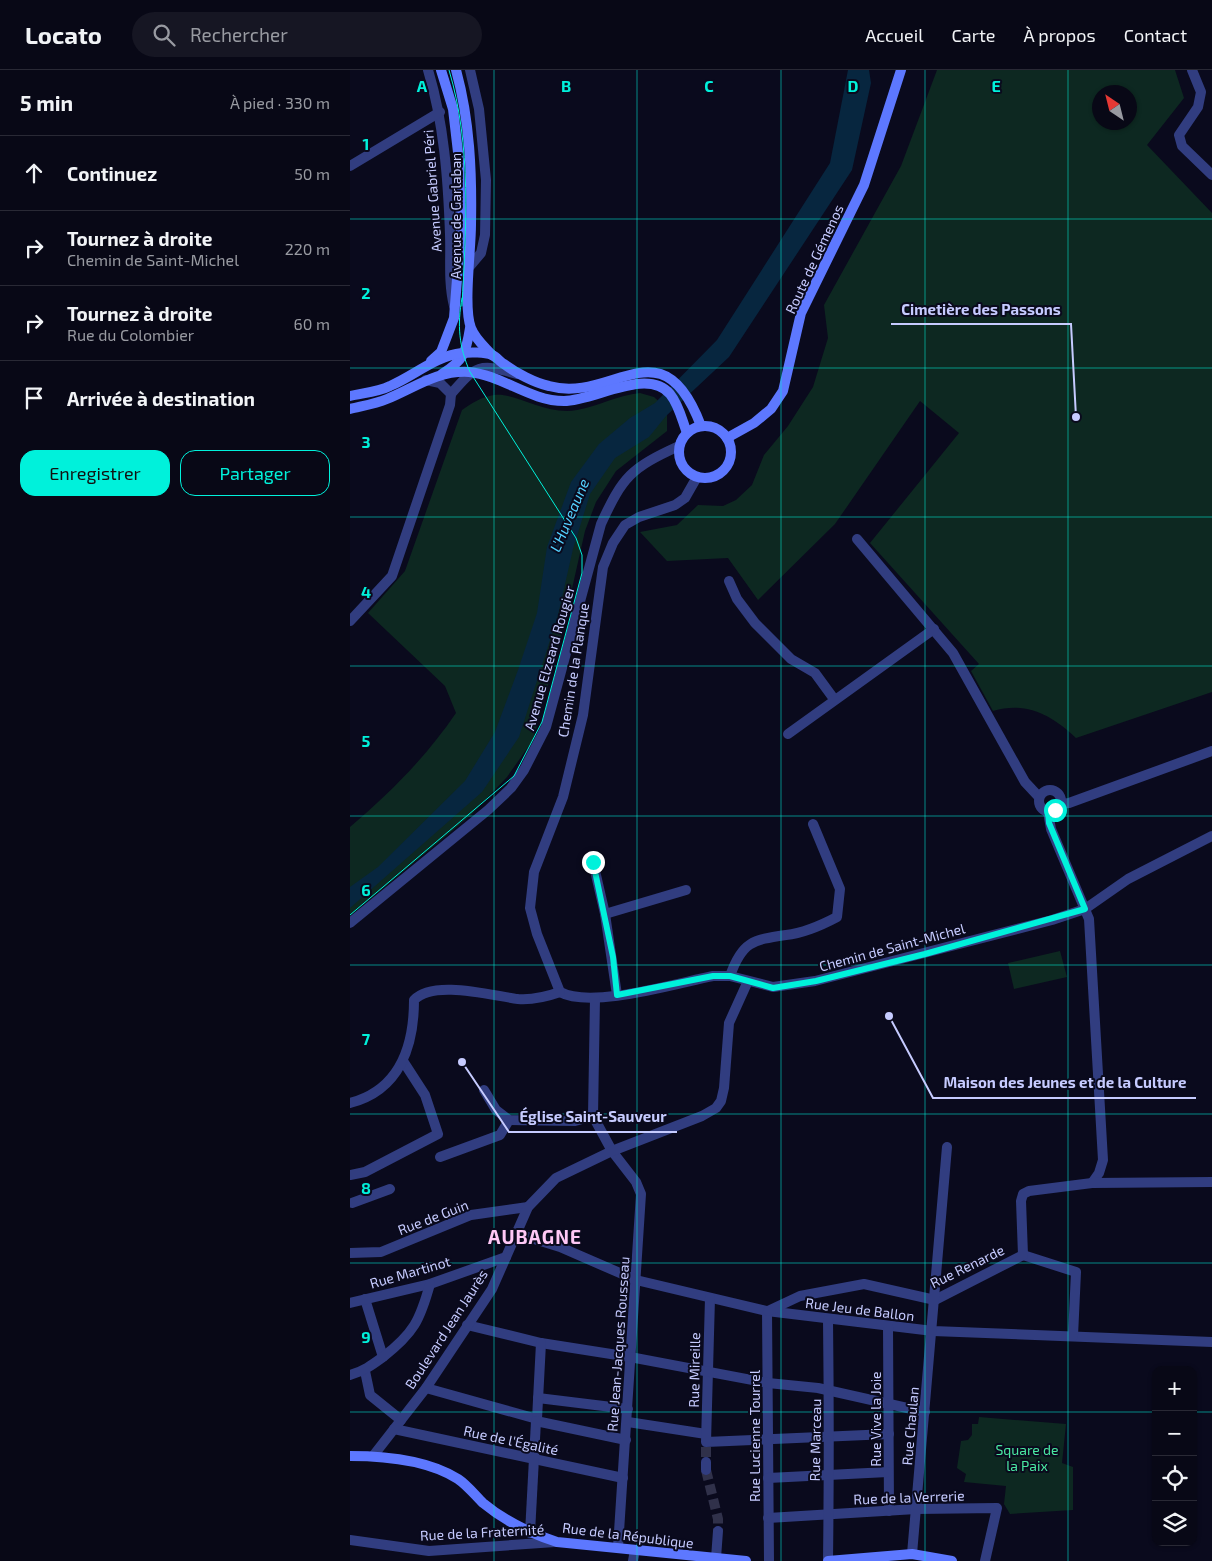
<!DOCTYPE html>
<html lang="fr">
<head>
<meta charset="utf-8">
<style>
  :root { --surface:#080816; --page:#161623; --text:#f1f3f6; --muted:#989aa1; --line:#292935; --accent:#00f1db }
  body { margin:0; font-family:"Exo 2",sans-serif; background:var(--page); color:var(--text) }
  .controls { position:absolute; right:15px; bottom:15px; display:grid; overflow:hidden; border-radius:10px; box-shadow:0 1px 4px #0004 }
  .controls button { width:45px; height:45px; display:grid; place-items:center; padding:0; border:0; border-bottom:1px solid var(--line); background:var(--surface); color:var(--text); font:25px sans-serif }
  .compass { position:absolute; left:742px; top:15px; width:45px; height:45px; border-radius:50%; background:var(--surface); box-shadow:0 1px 4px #0004; rotate:325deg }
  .stop { position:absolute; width:15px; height:15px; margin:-11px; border:4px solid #00f1db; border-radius:50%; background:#fff }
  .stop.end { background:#00f1db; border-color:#fff; box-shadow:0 1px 5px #0008 }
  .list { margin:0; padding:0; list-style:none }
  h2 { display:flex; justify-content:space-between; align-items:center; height:65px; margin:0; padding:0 20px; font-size:21px }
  h2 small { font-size:16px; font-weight:400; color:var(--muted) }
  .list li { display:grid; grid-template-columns:32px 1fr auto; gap:15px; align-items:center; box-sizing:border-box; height:75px; padding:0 20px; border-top:1px solid var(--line) }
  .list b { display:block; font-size:19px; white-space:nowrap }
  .list p { margin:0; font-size:16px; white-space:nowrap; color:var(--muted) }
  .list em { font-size:16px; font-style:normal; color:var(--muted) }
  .actions { display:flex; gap:10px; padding:15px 20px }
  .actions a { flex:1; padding:11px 0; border:1px solid var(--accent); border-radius:15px; text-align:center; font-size:18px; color:var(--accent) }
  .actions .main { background:var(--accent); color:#111 }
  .icon { flex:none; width:28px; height:28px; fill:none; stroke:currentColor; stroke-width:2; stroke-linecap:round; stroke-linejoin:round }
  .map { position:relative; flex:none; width:862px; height:1491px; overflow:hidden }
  header { display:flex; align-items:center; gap:30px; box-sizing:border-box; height:70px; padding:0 25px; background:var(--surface); border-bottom:1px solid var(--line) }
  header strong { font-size:24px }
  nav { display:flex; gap:28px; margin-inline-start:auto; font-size:18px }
  .search { width:350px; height:45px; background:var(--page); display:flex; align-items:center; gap:12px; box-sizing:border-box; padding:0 18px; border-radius:28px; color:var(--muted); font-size:19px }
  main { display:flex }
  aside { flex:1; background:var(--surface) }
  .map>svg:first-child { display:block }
</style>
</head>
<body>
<header>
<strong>Locato</strong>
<div class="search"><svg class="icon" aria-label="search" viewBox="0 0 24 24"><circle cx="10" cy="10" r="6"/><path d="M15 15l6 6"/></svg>Rechercher</div>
<nav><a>Accueil</a><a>Carte</a><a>À propos</a><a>Contact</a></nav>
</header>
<main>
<aside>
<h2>5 min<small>À pied · 330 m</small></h2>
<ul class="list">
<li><svg class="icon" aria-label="ahead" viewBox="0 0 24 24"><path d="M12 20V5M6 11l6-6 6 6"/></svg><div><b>Continuez</b></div><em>50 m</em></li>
<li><svg class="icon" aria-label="right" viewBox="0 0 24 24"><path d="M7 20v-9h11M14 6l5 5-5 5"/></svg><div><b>Tournez à droite</b><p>Chemin de Saint-Michel</p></div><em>220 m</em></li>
<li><svg class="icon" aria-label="right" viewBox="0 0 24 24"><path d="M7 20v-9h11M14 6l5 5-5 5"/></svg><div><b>Tournez à droite</b><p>Rue du Colombier</p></div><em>60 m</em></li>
<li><svg class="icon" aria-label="arrive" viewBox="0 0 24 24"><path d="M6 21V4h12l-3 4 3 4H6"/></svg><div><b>Arrivée à destination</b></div></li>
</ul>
<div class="actions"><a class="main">Enregistrer</a><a>Partager</a></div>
</aside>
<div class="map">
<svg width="862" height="1491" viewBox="0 0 862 1491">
  <rect width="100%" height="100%" fill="#0a0a1d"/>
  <g fill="#0d2821" fill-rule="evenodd">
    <path d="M587 0H825L834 28 797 75 862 143V622L726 668C702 645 676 631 643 641L621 601 629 594 520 473 609 363 570 331 485 454 408 530 378 488 317 491 290 462 327 455 348 435 373 436 386 430 402 415 414 385 438 356 463 317 478 268 474 235 551 96ZM750 22H780V52H750Z"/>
    <path d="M290 323 304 327 317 339V361L266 401 246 432 235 461 210 572 183 670 157 707 121 745 0 846V757C40 723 76 687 106 643L95 616 18 543 55 501 112 340C122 333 131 327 144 325 166 322 196 346 227 340 249 336 268 325 290 323Z"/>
    <path d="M710 881 717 907 664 919 658 893Z"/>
    <path d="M629 1347 716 1354 712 1393 723 1397V1440L660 1444 654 1434 656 1416 614 1412 616 1404 607 1398 611 1371 618 1370 622 1365V1354H628Z"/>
  </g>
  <path fill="#07263f" d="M498 0H519L521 13 502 100 379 287 316 346 299 367 265 388 240 424 223 479 208 545 169 667 132 722 0 838V817L28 797 115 711 145 662 168 600 187 543 197 477 221 412 249 374 280 348 305 333 367 270 480 93Z"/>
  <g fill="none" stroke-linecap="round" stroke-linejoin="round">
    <g stroke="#30314a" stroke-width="10" stroke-dasharray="10 5" stroke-linecap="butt">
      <path d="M356 1377V1392"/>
      <path d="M356 1400 368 1449V1461"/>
    </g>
    <g stroke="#313d80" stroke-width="10">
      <path d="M0 1105 15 1102 88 1064 75 1025 53 991"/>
      <path d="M2 1133 40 1119"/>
      <path d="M15 1229 33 1287"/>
      <path d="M0 1233 80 1214 156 1187"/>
      <path d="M117 1255 191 1273 280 1287"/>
      <path d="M15 1301 20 1325 51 1350"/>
      <path d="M0 1305C14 1301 22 1295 33 1287 64 1263 70 1250 80 1214"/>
      <path d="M76 1318 187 1349 186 1351 276 1370"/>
      <path d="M188 1328 278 1339"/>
      <path d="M187 1349 191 1273"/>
      <path d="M278 1352 356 1364"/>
      <path d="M44 1359 273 1408"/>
      <path d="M356 1400V1392"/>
      <path d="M180 1463 186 1351"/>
      <path d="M366 1488 368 1461"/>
    </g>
    <g stroke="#313d80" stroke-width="10">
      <path d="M78 0C94 53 98 109 100 164 101 188 98 212 104 236"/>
      <path d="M120 0 129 39 136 110 135 165 131 183 120 196"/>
      <path d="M842 0 851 22 848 37 829 65 832 76 862 105"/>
      <path d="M0 96 90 42"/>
      <path d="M101 324C126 295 129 293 167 304"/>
      <path d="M507 469 603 583 675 712 689 727"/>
      <path d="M379 511 387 529 405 553 441 589 465 603 484 629"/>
      <path d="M0 551 42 506 100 335 101 324 90 313 76 310"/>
      <path d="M438 664 584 559"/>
      <circle cx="700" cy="731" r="11"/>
      <path d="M710 734 719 733 862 681"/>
      <path d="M698 742 701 759 739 849 753 1090 749 1103 742 1113"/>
      <path d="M243 792 255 844 267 925"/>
      <path d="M255 844 336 820"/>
      <path d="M380 906C392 872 402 870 436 865 454 863 472 855 487 847L490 819 463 754"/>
      <path d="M210 922C241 939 327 913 363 906H380L423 917 465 911 702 850 735 839 778 809 862 766"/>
      <path d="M210 922 187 864 180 838 184 802 213 727 233 645 253 497 263 473 275 455 289 447 325 435 335 428 347 407"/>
      <path d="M245 928 243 1046 262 1081 286 1112 291 1124 268 1477"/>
      <path d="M134 1020 146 1040 159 1050 225 1051 243 1046"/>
      <path d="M0 1033C50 1020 64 976 64 930 83 909 143 926 168 929 183 930 196 927 210 922"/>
      <path d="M90 1087 150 1065 159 1050"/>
      <path d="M168 1164 210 1177 286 1210 417 1241 583 1261 862 1272"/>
      <path d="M0 1183 31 1182 121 1145 178 1137"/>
      <path d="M673 1185 726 1202 723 1266"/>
      <path d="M360 1228 356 1372 539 1364"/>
      <path d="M417 1241 419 1491"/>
      <path d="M418 1241 450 1226 514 1214 585 1230 673 1185 671 1131 673 1124 679 1121 742 1113 862 1112"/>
      <path d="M538 1256 539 1441"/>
      <path d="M280 1287 418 1313 468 1318 575 1342"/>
      <path d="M23 1386 76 1318 142 1219 178 1137 206 1108 262 1081 352 1046 366 1038 371 1031 374 1018 379 953 398 911"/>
      <path d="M418 1408 538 1402"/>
      <path d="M418 1448 566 1439 647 1438 635 1491"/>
      <path d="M0 1470 79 1481 205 1472"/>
      <path d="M562 1484 597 1077"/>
      <path d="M283 1491 285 1480"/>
      <path d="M478 1491C479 1410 479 1330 478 1250"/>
    </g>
    <path stroke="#313d80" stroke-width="10" d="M0 853 138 740 161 718 174 700 196 657 251 454C273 406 281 398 329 376"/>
    <g stroke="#5d78ff" stroke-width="10">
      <path d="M106 0C120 51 122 103 121 155 121 180 113 238 121 258 125 269 135 277 142 285"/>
      <path d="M81 291 91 282 104 248 111 157 109 91 103 39 91 0"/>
      <path d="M92 304C114 290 116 283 120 258"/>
      <path d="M0 326C13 323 28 322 40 316 64 306 85 286 112 283 120 282 135 282 142 285 147 287 150 292 154 294 166 303 185 313 199 316 263 334 312 252 351 356"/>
      <path d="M0 339C12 336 25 334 37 329 64 318 88 300 119 302 152 305 180 331 214 331 244 331 297 297 320 324 329 335 332 350 337 363"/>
      <circle cx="355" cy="382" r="26"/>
      <path d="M377 368 404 353 421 339 433 321 451 243 514 115 551 0"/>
      <path d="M0 1386C35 1386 78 1390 108 1409 117 1415 125 1425 133 1433 156 1452 179 1463 207 1472L396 1491"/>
      <path d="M478 1491 562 1484 602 1491"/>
    </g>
    <g stroke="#00f1db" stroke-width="1">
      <path d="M99 0C122 77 116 157 112 236"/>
      <path d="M0 845 164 706 192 652 232 503V485L226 468 120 302C109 277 107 255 112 228"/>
    </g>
  </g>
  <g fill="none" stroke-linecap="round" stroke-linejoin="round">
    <path stroke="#00f1db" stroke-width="6" d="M243 792 263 887 267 925 363 906H380L423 918 466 911 575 884 735 839 699 753 698 742 705 740"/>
  </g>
  <path fill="none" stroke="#00f1db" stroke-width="1" stroke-opacity="0.55" d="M144 0V1491M287 0V1491M431 0V1491M575 0V1491M718 0V1491M0 149H862M0 298H862M0 447H862M0 596H862M0 746H862M0 895H862M0 1044H862M0 1193H862M0 1342H806M843 1342H862"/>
  <g text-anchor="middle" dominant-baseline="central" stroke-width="4" stroke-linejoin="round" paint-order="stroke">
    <g font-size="14" fill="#c6cbff" stroke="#0a0a1d">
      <text transform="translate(82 121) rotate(-94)">Avenue Gabriel Péri</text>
      <text transform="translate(105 146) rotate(-90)">Avenue de Garlaban</text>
      <text transform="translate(464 189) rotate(-65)">Route de Gémenos</text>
      <text transform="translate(199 588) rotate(-74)">Avenue Elzeard Rougier</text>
      <text transform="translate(223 600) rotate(-81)">Chemin de la Planque</text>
      <text transform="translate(542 877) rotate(-15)">Chemin de Saint-Michel</text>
      <text transform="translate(83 1147) rotate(-21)">Rue de Guin</text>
      <text transform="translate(617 1196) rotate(-26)">Rue Renarde</text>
      <text transform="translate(60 1202) rotate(-16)">Rue Martinot</text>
      <text transform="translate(510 1239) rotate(7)">Rue Jeu de Ballon</text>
      <text transform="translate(96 1259) rotate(-57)">Boulevard Jean Jaurès</text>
      <text transform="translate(268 1274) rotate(-86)">Rue Jean-Jacques Rousseau</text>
      <text transform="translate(344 1300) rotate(-89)">Rue Mireille</text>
      <text transform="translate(525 1349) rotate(-90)">Rue Vive la Joie</text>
      <text transform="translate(560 1356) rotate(-85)">Rue Chaulan</text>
      <text transform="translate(404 1366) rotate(-90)">Rue Lucienne Tourrel</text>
      <text transform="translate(161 1370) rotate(12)">Rue de l'Égalité</text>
      <text transform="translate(465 1370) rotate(-89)">Rue Marceau</text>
      <text transform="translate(559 1427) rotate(-2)">Rue de la Verrerie</text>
      <text transform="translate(132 1462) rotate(-3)">Rue de la Fraternité</text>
      <text transform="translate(278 1465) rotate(7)">Rue de la République</text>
    </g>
    <g font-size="14" fill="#4ae8a2" stroke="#0a0a1d">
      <text x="677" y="1379">Square de<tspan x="677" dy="16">la Paix</tspan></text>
    </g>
    <g font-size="15" font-style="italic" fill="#54d1ff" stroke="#0a0a1d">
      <text transform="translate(219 445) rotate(-67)">L'Huveaune</text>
    </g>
    <g font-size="19" font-weight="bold" letter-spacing="1" fill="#ffc8f6" stroke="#0a0a1d">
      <text x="185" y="1166">AUBAGNE</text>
    </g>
  </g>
  <g font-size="16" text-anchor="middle" font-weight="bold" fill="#00f1db" stroke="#0a0a1d" stroke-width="4" stroke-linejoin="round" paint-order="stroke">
    <text x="72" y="22">A</text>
    <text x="216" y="22">B</text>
    <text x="359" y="22">C</text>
    <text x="503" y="22">D</text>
    <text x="646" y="22">E</text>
    <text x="16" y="80">1</text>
    <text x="16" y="229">2</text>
    <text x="16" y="378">3</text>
    <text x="16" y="528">4</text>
    <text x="16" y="677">5</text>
    <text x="16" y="826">6</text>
    <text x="16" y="975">7</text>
    <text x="16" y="1124">8</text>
    <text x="16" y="1273">9</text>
  </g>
  <path fill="none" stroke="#c6cbff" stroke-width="2" d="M726 347L721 254H541M539 946L583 1028H846M112 992L159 1062H327"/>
  <g fill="#c6cbff" stroke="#0a0a1d" stroke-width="2">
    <circle cx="726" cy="347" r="5"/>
    <circle cx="539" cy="946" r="5"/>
    <circle cx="112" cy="992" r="5"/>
  </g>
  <g font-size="15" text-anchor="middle" font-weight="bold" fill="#c6cbff" stroke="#0a0a1d" stroke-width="4" stroke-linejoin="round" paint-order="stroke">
    <text x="631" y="245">Cimetière des Passons</text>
    <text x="715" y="1018">Maison des Jeunes et de la Culture</text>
    <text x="243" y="1052">Église Saint-Sauveur</text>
  </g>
</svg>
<div class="controls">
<button>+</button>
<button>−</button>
<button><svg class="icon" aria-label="locate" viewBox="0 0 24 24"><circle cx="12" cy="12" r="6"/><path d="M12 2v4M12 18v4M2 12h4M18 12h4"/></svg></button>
<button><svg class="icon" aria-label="layers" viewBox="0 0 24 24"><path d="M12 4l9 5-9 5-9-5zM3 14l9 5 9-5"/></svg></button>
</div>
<svg class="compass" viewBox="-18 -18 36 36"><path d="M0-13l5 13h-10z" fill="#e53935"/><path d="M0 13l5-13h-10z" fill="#989aa1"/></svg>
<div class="stop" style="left:705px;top:740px"></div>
<div class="stop end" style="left:243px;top:792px"></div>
</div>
</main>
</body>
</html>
